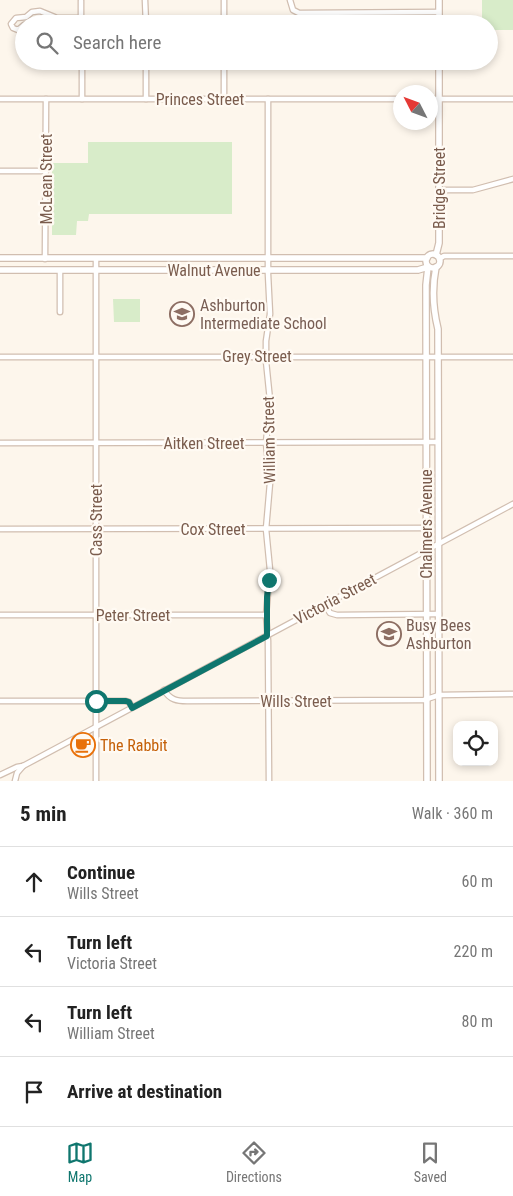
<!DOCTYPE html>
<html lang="en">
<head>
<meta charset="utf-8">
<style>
  :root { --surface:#fff; --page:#f6f6f6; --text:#222; --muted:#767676; --line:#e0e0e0; --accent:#0f766e }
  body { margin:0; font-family:"Roboto Condensed",sans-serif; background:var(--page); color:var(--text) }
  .controls { position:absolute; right:15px; bottom:15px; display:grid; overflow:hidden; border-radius:10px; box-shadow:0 2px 8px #0003 }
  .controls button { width:45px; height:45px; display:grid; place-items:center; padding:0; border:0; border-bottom:1px solid var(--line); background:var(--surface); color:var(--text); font:25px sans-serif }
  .compass { position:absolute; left:393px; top:85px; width:45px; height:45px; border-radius:50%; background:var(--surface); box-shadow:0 2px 8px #0003; rotate:312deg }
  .stop { position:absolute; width:15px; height:15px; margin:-11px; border:4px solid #0f766e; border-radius:50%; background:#fff }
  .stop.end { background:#0f766e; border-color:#fff; box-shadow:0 1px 5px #0008 }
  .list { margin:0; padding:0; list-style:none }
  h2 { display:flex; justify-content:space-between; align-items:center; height:65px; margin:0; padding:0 20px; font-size:21px }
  h2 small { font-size:16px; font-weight:400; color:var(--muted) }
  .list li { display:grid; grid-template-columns:32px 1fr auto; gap:15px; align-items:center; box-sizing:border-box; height:70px; padding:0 20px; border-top:1px solid var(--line) }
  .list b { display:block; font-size:19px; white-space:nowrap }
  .list p { margin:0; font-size:16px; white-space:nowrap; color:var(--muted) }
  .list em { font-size:16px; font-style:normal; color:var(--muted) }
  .icon { flex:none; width:28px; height:28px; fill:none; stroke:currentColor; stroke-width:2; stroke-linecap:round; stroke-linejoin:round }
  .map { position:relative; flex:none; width:513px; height:781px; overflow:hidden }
  .search { position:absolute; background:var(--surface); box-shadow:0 2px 8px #0003; left:15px; right:15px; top:15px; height:55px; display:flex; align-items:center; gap:12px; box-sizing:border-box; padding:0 18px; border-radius:28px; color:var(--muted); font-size:19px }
  .sheet { height:345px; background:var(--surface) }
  nav { display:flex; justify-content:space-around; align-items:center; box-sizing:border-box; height:70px; border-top:1px solid var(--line); background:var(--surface); font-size:14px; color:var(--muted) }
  nav a { display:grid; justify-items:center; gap:2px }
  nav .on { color:var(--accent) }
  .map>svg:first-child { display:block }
</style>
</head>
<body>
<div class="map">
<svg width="513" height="781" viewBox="0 0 513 781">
  <rect width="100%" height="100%" fill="#fdf6ec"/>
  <g fill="#d8ecc9">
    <path d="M482 0H513V30H489V24H482Z"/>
    <path d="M88 142H232V214H89L88 221H77L76 235H52V163H88Z"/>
    <path d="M113 299H140V322H114Z"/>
  </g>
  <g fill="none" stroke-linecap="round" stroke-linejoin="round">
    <defs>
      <g id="minor">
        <path d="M145 0 146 24"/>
        <path d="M224 0V24"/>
        <path d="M290 0 293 10 299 13 439 12"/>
        <path d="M81 1V24"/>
        <path d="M24 25 18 30 13 28 11 24 16 18 26 17 32 12 40 11 57 18H81"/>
        <path d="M82 61V99"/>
        <path d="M146 61V99"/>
        <path d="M224 61V99"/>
        <path d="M0 99H400"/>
        <path d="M268 99V274L270 314 266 341V361L270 400 266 443 270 483 266 529 270 570 266 615 268 641 269 781"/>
        <path d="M430 99H513"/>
        <path d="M0 171H46"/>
        <path d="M440 190H473L513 179"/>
        <path d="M45 259 46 99"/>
        <path d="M96 259V781"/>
        <path d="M439 259 444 256H513"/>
        <path d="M60 271V312"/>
        <path d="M0 357H513"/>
        <path d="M0 443 438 442"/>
        <path d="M0 529 426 528"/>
        <path d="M325 605 330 613 337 615 439 614"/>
        <path d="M0 615H266"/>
        <path d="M164 690C170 700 177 701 187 701L424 700 439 695 513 694"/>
        <path d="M0 701H125L129 702 132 707"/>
        <path d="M0 775 17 767 23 766 513 504"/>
        <path d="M15 781 17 773 23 766"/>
      </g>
      <g id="tertiary">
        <path d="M439 0V24"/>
        <circle cx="433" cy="261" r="7"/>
        <path d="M436 255 439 243V61"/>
        <path d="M0 258H427"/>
        <path d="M436 267C432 287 433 309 438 329L439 781"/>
        <path d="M0 270H418L428 267 426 285 427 781"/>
      </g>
    </defs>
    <use href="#minor" stroke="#d1beb0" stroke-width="7"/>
    <use href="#tertiary" stroke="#d1beb0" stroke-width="8"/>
    <use href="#minor" stroke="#fff" stroke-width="4.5"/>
    <use href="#tertiary" stroke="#fff" stroke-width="5.5"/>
  </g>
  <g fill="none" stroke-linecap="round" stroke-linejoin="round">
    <path stroke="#0f766e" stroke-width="6" d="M96 701H126L129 702 132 708 267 636V597L269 580"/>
  </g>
  <defs>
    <symbol id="school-ring" viewBox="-11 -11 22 22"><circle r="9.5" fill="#fffaf3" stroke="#8d6e63" stroke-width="1.5"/><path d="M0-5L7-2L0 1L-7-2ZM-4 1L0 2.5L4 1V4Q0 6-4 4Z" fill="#8d6e63"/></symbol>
    <symbol id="cafe-ring" viewBox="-11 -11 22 22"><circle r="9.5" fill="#fffaf3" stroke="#e8710a" stroke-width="1.5"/><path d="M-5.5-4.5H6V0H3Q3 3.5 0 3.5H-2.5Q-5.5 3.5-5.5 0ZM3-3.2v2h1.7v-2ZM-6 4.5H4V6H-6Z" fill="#e8710a"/></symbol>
  </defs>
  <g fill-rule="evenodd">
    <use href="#school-ring" x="168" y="300" width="28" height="28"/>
    <use href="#school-ring" x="375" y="620" width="28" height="28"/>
    <use href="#cafe-ring" x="69" y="731" width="28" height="28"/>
  </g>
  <g text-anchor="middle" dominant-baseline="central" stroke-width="4.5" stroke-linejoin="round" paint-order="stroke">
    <g font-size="16" fill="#7a5c4d" stroke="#fffaf3">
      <text x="200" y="99">Princes Street</text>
      <text transform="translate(46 179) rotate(-90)">McLean Street</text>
      <text transform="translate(439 188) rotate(-90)">Bridge Street</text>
      <text x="214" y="270">Walnut Avenue</text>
      <text x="257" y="356">Grey Street</text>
      <text transform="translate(269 440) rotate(-91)">William Street</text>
      <text x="204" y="443">Aitken Street</text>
      <text transform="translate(96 520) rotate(-90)">Cass Street</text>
      <text transform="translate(426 524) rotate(-90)">Chalmers Avenue</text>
      <text x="213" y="529">Cox Street</text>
      <text transform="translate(335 599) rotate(-28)">Victoria Street</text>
      <text x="133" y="615">Peter Street</text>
      <text x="296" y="701">Wills Street</text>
    </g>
    <g font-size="16" fill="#785e54" stroke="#fffaf3" text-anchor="start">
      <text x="200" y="305">Ashburton<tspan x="200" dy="18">Intermediate School</tspan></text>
      <text x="406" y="625">Busy Bees<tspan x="406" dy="18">Ashburton</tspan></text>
    </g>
    <g font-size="16" fill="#c56008" stroke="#fffaf3" text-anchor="start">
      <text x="100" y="745">The Rabbit</text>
    </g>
  </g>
</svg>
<div class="controls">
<button><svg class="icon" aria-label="locate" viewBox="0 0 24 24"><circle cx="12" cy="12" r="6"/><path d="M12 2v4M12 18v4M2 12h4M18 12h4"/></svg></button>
</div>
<svg class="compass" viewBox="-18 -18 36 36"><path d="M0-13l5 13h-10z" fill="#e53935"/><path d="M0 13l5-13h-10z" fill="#767676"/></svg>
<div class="stop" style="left:96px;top:701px"></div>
<div class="stop end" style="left:269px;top:580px"></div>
<div class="search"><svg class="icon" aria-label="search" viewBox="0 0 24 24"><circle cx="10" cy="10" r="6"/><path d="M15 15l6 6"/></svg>Search here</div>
</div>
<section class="sheet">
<h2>5 min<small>Walk · 360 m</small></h2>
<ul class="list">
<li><svg class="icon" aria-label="ahead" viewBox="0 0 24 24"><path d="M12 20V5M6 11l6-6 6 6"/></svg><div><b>Continue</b><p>Wills Street</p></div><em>60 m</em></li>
<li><svg class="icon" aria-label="left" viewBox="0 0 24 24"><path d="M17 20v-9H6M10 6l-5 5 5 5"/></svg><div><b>Turn left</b><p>Victoria Street</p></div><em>220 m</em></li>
<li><svg class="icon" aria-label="left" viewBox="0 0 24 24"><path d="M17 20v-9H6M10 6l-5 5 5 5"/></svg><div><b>Turn left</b><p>William Street</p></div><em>80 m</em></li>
<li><svg class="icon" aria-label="arrive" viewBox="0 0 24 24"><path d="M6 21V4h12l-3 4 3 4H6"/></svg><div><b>Arrive at destination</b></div></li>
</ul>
</section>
<nav>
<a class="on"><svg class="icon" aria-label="map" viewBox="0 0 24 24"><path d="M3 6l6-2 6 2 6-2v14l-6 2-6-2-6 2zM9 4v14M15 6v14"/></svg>Map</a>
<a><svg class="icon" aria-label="directions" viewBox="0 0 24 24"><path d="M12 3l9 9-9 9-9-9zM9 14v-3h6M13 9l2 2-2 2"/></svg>Directions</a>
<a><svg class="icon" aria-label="saved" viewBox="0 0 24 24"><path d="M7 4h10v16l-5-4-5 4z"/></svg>Saved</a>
</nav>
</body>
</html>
